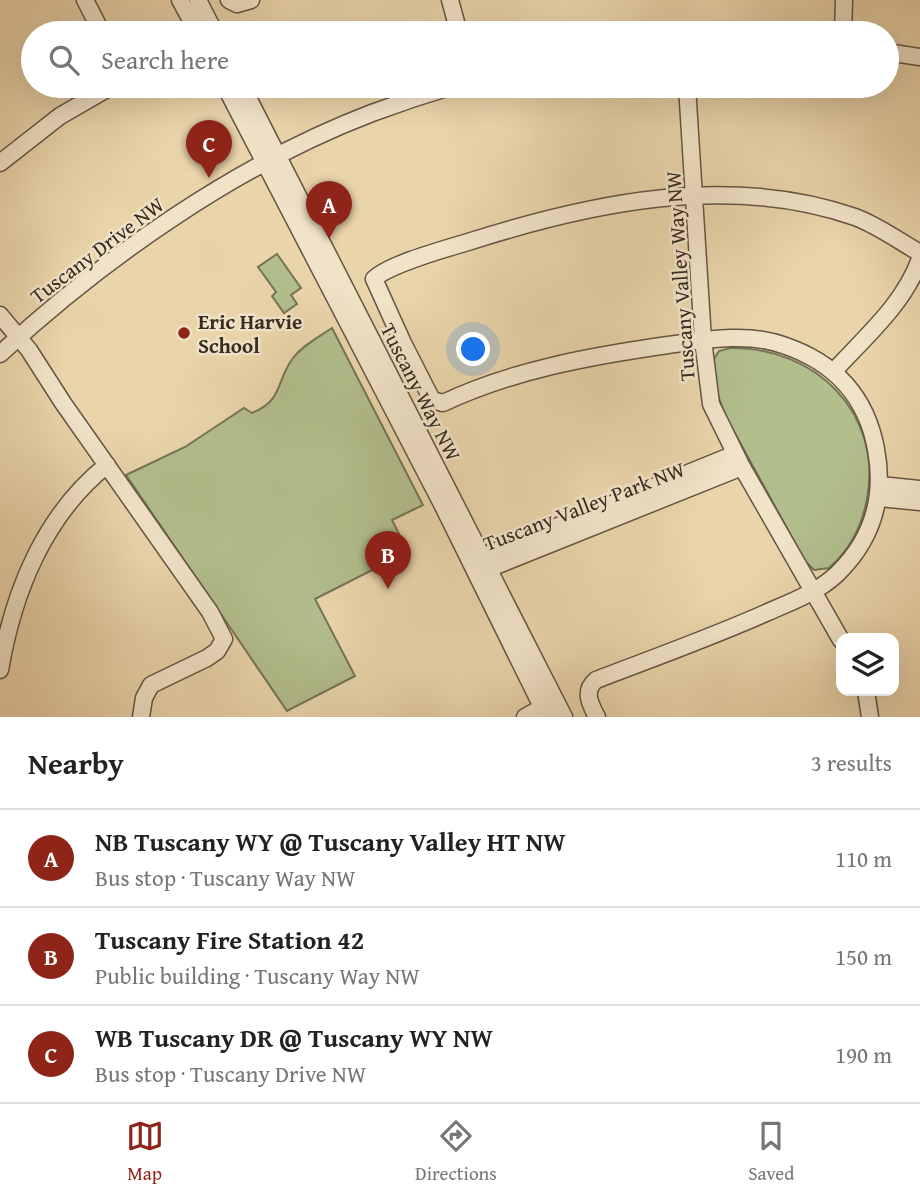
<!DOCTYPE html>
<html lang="en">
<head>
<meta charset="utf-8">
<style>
  :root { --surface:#fff; --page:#f6f6f6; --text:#222; --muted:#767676; --line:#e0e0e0; --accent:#8f2418 }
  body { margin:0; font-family:"Gentium Book Plus",serif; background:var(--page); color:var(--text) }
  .controls { position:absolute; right:21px; bottom:21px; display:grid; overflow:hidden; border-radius:14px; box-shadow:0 7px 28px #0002 }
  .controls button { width:63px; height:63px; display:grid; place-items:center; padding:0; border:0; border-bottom:2px solid var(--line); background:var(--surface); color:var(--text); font:35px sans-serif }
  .you { position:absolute; left:474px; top:350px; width:24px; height:24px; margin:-18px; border:5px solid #fff; border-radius:50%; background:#1a73e8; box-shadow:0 0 0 10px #1a73e833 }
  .badge { display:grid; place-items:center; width:46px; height:46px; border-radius:50%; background:var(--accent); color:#fff; font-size:23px; font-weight:700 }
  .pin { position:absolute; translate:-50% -58px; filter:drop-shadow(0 2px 4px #0008) }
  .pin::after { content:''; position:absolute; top:37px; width:24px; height:21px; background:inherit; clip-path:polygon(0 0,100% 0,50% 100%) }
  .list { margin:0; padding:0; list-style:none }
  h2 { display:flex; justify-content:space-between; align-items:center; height:91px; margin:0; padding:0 28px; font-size:30px }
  h2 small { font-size:23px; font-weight:400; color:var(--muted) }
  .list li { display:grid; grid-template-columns:46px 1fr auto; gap:21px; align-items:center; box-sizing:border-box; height:98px; padding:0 28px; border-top:2px solid var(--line) }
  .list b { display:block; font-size:26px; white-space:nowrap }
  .list p { margin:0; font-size:23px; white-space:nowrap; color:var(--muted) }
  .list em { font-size:23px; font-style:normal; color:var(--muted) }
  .icon { flex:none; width:38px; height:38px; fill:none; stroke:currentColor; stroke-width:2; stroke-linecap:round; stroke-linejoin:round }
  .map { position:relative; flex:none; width:920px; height:717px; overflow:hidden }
  .search { position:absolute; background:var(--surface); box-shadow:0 7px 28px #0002; left:21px; right:21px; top:21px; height:77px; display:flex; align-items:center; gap:18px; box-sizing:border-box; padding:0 24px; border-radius:38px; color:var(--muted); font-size:26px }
  .sheet { height:385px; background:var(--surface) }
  nav { display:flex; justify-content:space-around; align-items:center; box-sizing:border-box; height:98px; border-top:2px solid var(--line); background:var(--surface); font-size:19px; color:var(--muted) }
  nav a { display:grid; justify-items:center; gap:4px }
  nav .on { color:var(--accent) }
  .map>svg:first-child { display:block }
</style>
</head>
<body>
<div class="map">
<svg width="920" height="717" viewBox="0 0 920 717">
  <rect width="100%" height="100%" fill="#ead4aa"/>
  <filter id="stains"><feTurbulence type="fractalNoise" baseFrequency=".00286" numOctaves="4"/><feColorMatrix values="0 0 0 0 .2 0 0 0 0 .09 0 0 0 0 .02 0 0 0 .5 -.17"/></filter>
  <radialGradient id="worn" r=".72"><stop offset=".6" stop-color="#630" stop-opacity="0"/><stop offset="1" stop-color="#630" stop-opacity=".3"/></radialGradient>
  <g fill="#b2be8c" stroke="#747457" stroke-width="2">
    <path d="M277 254 301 288 291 295 297 304 284 313 272 296 276 292 258 267Z"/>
    <path d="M332 328 423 505 392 520 405 546 383 556 386 563 315 599 355 676 287 711 126 475 185 447 244 408 252 413C284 400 276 380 293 358 303 345 319 337 332 328Z"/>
    <path d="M730 348C815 347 883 412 867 499 862 526 850 550 829 568L814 570 805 561 726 417 716 390 712 362 719 351Z"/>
  </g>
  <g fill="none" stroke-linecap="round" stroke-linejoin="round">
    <defs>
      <g id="minor">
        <path d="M85 0 102 33"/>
        <path d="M180 0 198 33"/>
        <path d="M198 0 215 33"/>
        <path d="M229 0 237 4 251 0"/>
        <path d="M450 0 459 33"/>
        <path d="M843 33 844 0"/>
        <path d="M887 52 920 57"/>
        <path d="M225 86 443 506 547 717"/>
        <path d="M242 86 564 717"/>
        <path d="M687 86 703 340 711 404 742 467 841 640"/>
        <path d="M0 163 60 116 112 86"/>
        <path d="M0 315 29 350 63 403 210 612 224 639 217 651 207 658 151 685 144 698 141 717"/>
        <path d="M0 354C105 257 238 164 372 113 399 103 426 94 453 86"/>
        <path d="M834 371C866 336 904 304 920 259"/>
        <path d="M880 485 920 489"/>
        <path d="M879 498 920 502"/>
        <path d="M477 563 482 557 735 454"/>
        <path d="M479 568 488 569 742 467"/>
        <path d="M0 670C13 593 44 515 107 465"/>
        <path d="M866 691 870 717"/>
        <path d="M525 717 550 703"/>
        <path d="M597 717C590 704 583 691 596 680 653 658 712 637 768 612 791 602 818 592 837 574 873 539 885 497 876 449 866 395 834 362 783 345 747 332 704 340 668 345 591 356 513 370 443 403L432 400 403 343 374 279C389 264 445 249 468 242 590 203 729 173 855 217 877 225 899 241 920 253"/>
      </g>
    </defs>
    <use href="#minor" stroke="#645544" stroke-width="19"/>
    <use href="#minor" stroke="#f1e3c8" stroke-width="16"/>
  </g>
  <circle fill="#8f2418" stroke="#f1e3c8" stroke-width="2.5" cx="184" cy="333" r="7"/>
  <g text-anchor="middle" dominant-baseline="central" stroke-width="5" stroke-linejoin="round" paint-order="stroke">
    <g font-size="21" fill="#372b22" stroke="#f1e3c8">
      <text transform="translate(97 250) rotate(-37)">Tuscany Drive NW</text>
      <text transform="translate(680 276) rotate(-94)">Tuscany Valley Way NW</text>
      <text transform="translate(421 392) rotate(63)">Tuscany Way NW</text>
      <text transform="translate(584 506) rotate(-21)">Tuscany Valley Park NW</text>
    </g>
    <g font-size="21" font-weight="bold" fill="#372b22" stroke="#f1e3c8" text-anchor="start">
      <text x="198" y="321">Eric Harvie<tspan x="198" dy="24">School</tspan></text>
    </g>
  </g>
  <rect width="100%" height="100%" filter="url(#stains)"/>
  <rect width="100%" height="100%" fill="url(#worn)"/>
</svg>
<div class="controls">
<button><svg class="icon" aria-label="layers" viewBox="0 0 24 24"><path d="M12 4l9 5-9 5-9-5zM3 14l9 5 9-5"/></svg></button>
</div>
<div class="you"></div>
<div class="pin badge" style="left:329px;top:239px">A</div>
<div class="pin badge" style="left:388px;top:589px">B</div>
<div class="pin badge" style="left:209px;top:178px">C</div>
<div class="search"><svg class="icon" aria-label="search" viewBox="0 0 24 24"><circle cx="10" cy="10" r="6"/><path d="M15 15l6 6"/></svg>Search here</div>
</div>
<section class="sheet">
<h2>Nearby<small>3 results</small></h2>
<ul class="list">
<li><span class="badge">A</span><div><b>NB Tuscany WY @ Tuscany Valley HT NW</b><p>Bus stop · Tuscany Way NW</p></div><em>110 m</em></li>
<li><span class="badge">B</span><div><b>Tuscany Fire Station 42</b><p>Public building · Tuscany Way NW</p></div><em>150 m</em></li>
<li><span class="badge">C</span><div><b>WB Tuscany DR @ Tuscany WY NW</b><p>Bus stop · Tuscany Drive NW</p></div><em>190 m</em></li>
</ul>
</section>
<nav>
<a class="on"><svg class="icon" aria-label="map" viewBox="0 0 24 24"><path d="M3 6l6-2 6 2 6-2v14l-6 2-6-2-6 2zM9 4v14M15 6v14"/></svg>Map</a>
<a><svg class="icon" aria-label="directions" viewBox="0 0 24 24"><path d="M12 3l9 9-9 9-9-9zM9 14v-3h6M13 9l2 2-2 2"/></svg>Directions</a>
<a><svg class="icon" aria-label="saved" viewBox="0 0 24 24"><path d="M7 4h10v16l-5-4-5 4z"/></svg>Saved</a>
</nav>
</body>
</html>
